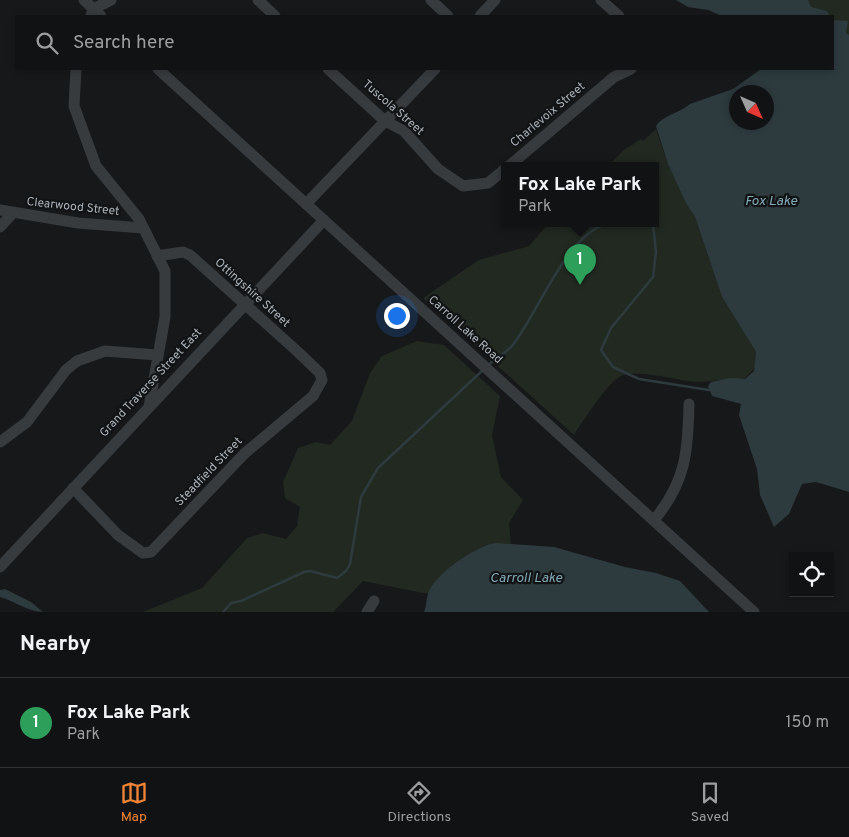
<!DOCTYPE html>
<html lang="en">
<head>
<meta charset="utf-8">
<style>
  :root { --surface:#111213; --page:#1e2021; --text:#f1f3f6; --muted:#9c9ea0; --line:#303233; --accent:#f18537 }
  body { margin:0; font-family:Overpass,sans-serif; background:var(--page); color:var(--text) }
  .controls { position:absolute; right:15px; bottom:15px; display:grid; overflow:hidden; border-radius:0px; box-shadow:0 2px 8px #0003 }
  .controls button { width:45px; height:45px; display:grid; place-items:center; padding:0; border:0; border-bottom:1px solid var(--line); background:var(--surface); color:var(--text); font:25px sans-serif }
  .compass { position:absolute; left:729px; top:85px; width:45px; height:45px; border-radius:50%; background:var(--surface); box-shadow:0 2px 8px #0003; rotate:135deg }
  .you { position:absolute; left:396px; top:315px; width:18px; height:18px; margin:-12px; border:4px solid #fff; border-radius:50%; background:#1a73e8; box-shadow:0 0 0 8px #1a73e833 }
  .badge { display:grid; place-items:center; width:32px; height:32px; border-radius:50%; background:var(--accent); color:#fff; font-size:16px; font-weight:700 }
  .pin { position:absolute; translate:-50% -41px; filter:drop-shadow(0 1px 2px #0008) }
  .pin::after { content:''; position:absolute; top:26px; width:18px; height:15px; background:inherit; clip-path:polygon(0 0,100% 0,50% 100%) }
  .popup { position:absolute; left:501px; top:162px; width:158px; height:65px; box-sizing:border-box; display:grid; place-content:center; border-radius:0px; background:var(--surface); filter:drop-shadow(0 1px 4px #0005); font-size:16px; white-space:nowrap; color:var(--muted) }
  .popup b { font-size:19px; color:var(--text) }
  .popup::after { content:''; position:absolute; left:50%; top:100%; margin-left:-10px; border:10px solid transparent; border-top-color:var(--surface) }
  .list { margin:0; padding:0; list-style:none }
  h2 { display:flex; justify-content:space-between; align-items:center; height:65px; margin:0; padding:0 20px; font-size:21px }
  h2 small { font-size:16px; font-weight:400; color:var(--muted) }
  .list li { display:grid; grid-template-columns:32px 1fr auto; gap:15px; align-items:center; box-sizing:border-box; height:90px; padding:0 20px; border-top:1px solid var(--line) }
  .list b { display:block; font-size:19px; white-space:nowrap }
  .list p { margin:0; font-size:16px; white-space:nowrap; color:var(--muted) }
  .list em { font-size:16px; font-style:normal; color:var(--muted) }
  .icon { flex:none; width:28px; height:28px; fill:none; stroke:currentColor; stroke-width:2; stroke-linecap:round; stroke-linejoin:round }
  .map { position:relative; flex:none; width:849px; height:612px; overflow:hidden }
  .search { position:absolute; background:var(--surface); box-shadow:0 2px 8px #0003; left:15px; right:15px; top:15px; height:55px; display:flex; align-items:center; gap:12px; box-sizing:border-box; padding:0 18px; border-radius:0px; color:var(--muted); font-size:19px }
  .sheet { height:155px; background:var(--surface) }
  nav { display:flex; justify-content:space-around; align-items:center; box-sizing:border-box; height:70px; border-top:1px solid var(--line); background:var(--surface); font-size:14px; color:var(--muted) }
  nav a { display:grid; justify-items:center; gap:2px }
  nav .on { color:var(--accent) }
  .map>svg:first-child { display:block }
</style>
</head>
<body>
<div class="map">
<svg width="849" height="612" viewBox="0 0 849 612">
  <rect width="100%" height="100%" fill="#171819"/>
  <g fill="#222921">
    <path d="M776 0H849V46L833 40V16H787Z"/>
    <path d="M656 129 668 164 695 217 722 297 756 352 755 368 743 380C724 377 706 384 686 381 671 378 636 370 621 376 608 382 583 421 574 435L501 369 488 359 489 357 423 298 479 260 529 246 548 224H655V166H608L624 150 641 139 643 141Z"/>
    <path d="M417 341 444 345 500 396 492 435 501 477 523 500 509 523 511 545C505 544 498 543 492 544 470 548 437 574 428 594L363 581 333 612H143L202 588 247 538 262 533 286 539 297 526 300 507 285 498 283 482 298 448 316 442 330 445 352 421 370 373 382 356Z"/>
  </g>
  <g fill="#2d3a3e" fill-rule="evenodd">
    <path d="M676 0H808L811 7 827 11 830 16H722L708 10 688 7Z"/>
    <path d="M833 20 848 21 846 33 849 35V492L816 482 802 484 789 514 774 527 760 495 757 469 739 415 741 404 712 396 708 386 711 382 730 378 745 379 754 371 756 352 722 297 695 217 686 203 668 164 656 126C663 115 680 113 690 104L733 89 761 69H833ZM766 92V122H736V92Z"/>
    <path d="M497 543 554 547 625 567 656 573 680 581 709 612H424C427 605 426 596 430 589 439 572 477 544 497 543Z"/>
    <path d="M5 589 31 602 43 612C29 612 14 601 0 597V590Z"/>
  </g>
  <g fill="none" stroke-linecap="round" stroke-linejoin="round">
    <g stroke="#2d3a3e" stroke-width="2.5">
      <path d="M647 224 653 225 656 252 653 277 611 328 601 350 613 367 639 379 709 390"/>
      <path d="M488 365C496 359 505 353 512 346 538 314 566 234 607 224"/>
      <path d="M223 612 231 603 241 601 304 572 310 571 337 578 346 571 350 564 361 497 378 468 482 371"/>
    </g>
    <g stroke="#383b3e" stroke-width="11">
      <path d="M84 0 101 16"/>
      <path d="M258 0 275 16"/>
      <path d="M431 0 448 16"/>
      <path d="M601 0 619 16"/>
      <path d="M91 16 93 9 111 0"/>
      <path d="M480 16 495 0"/>
      <path d="M76 69 74 106 96 166 139 219 165 271V317L149 407"/>
      <path d="M158 69 754 612"/>
      <path d="M328 69 385 121 404 131 438 169 463 186 488 183 505 169"/>
      <path d="M509 166 614 77 631 69"/>
      <path d="M306 204 435 69"/>
      <path d="M0 210 78 223 143 228"/>
      <path d="M0 227 13 213"/>
      <path d="M0 442 27 422 66 370 77 361 105 351 157 355"/>
      <path d="M73 488 118 535 143 553 151 552 244 454 313 396 322 380 320 373 298 352 190 255 183 252 157 256"/>
      <path d="M654 520C686 482 688 451 689 404"/>
      <path d="M0 567 324 220"/>
      <path d="M367 612 374 601"/>
    </g>
  </g>
  <g text-anchor="middle" dominant-baseline="central" stroke-width="4.5" stroke-linejoin="round" paint-order="stroke">
    <g font-size="12" fill="#aab2b9" stroke="#121314">
      <text transform="translate(393 108) rotate(41)">Tuscola Street</text>
      <text transform="translate(548 115) rotate(-40)">Charlevoix Street</text>
      <text transform="translate(73 207) rotate(6)">Clearwood Street</text>
      <text transform="translate(252 293) rotate(42)">Ottingshire Street</text>
      <text transform="translate(465 330) rotate(42)">Carroll Lake Road</text>
      <text transform="translate(151 383) rotate(-47)">Grand Traverse Street East</text>
      <text transform="translate(209 472) rotate(-46)">Steadfield Street</text>
    </g>
    <g font-size="14" font-style="italic" fill="#81a8b4" stroke="#121314">
      <text x="771" y="201">Fox Lake</text>
      <text x="526" y="578">Carroll Lake</text>
    </g>
  </g>
</svg>
<div class="controls">
<button><svg class="icon" aria-label="locate" viewBox="0 0 24 24"><circle cx="12" cy="12" r="6"/><path d="M12 2v4M12 18v4M2 12h4M18 12h4"/></svg></button>
</div>
<svg class="compass" viewBox="-18 -18 36 36"><path d="M0-13l5 13h-10z" fill="#e53935"/><path d="M0 13l5-13h-10z" fill="#9c9ea0"/></svg>
<div class="you"></div>
<div class="pin badge" style="left:580px;top:285px;background:#2e9e5b">1</div>
<div class="popup"><b>Fox Lake Park</b>Park</div>
<div class="search"><svg class="icon" aria-label="search" viewBox="0 0 24 24"><circle cx="10" cy="10" r="6"/><path d="M15 15l6 6"/></svg>Search here</div>
</div>
<section class="sheet">
<h2>Nearby<small></small></h2>
<ul class="list">
<li><span class="badge" style="background:#2e9e5b">1</span><div><b>Fox Lake Park</b><p>Park</p></div><em>150 m</em></li>
</ul>
</section>
<nav>
<a class="on"><svg class="icon" aria-label="map" viewBox="0 0 24 24"><path d="M3 6l6-2 6 2 6-2v14l-6 2-6-2-6 2zM9 4v14M15 6v14"/></svg>Map</a>
<a><svg class="icon" aria-label="directions" viewBox="0 0 24 24"><path d="M12 3l9 9-9 9-9-9zM9 14v-3h6M13 9l2 2-2 2"/></svg>Directions</a>
<a><svg class="icon" aria-label="saved" viewBox="0 0 24 24"><path d="M7 4h10v16l-5-4-5 4z"/></svg>Saved</a>
</nav>
</body>
</html>
